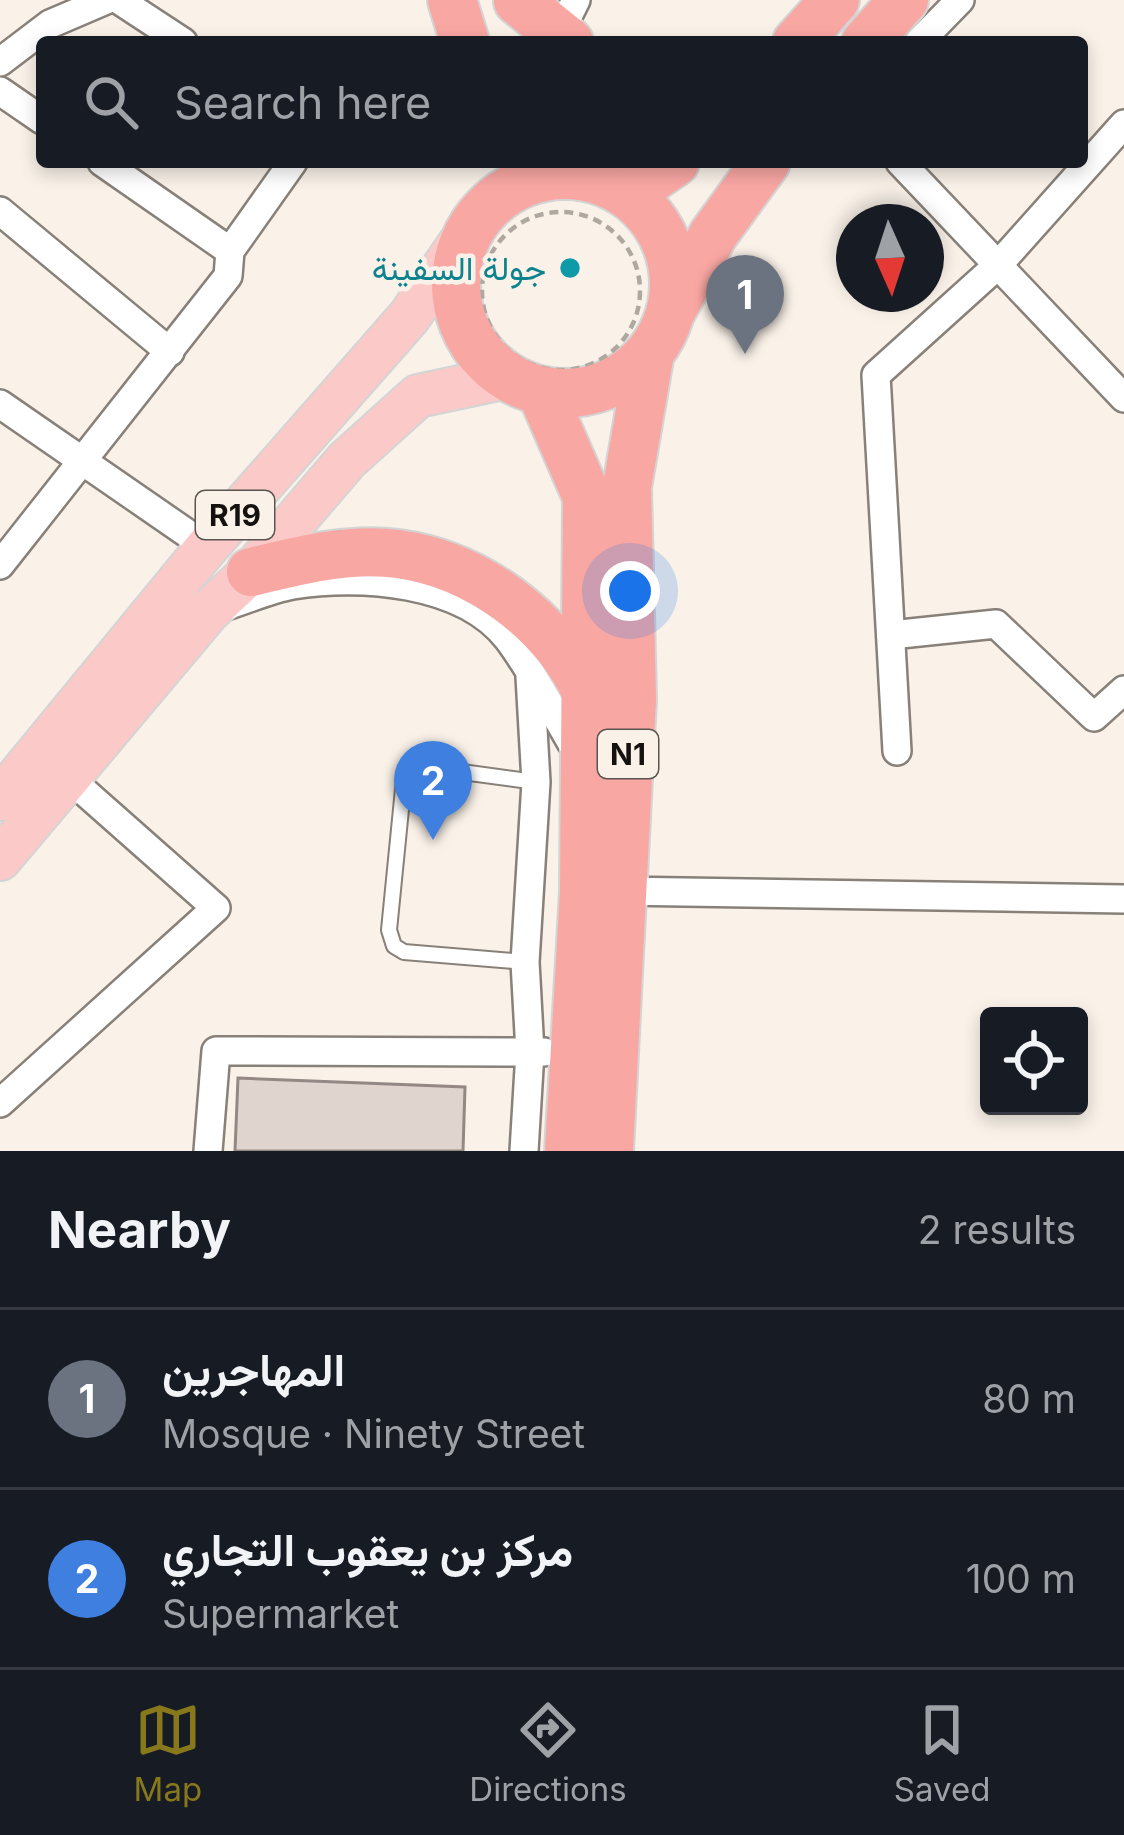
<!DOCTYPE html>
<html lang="en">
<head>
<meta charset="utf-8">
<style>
  :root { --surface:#171b24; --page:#242831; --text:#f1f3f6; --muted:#9ea1a6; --line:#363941; --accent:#88781c }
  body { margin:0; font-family:Inter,Vazirmatn,sans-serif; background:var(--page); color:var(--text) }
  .controls { position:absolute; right:36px; bottom:36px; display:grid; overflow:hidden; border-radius:12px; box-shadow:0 6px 18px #0003 }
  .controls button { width:108px; height:108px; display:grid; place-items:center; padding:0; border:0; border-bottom:3px solid var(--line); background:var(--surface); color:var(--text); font:60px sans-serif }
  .compass { position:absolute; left:836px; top:204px; width:108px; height:108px; border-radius:50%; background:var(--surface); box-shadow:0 6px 18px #0003; rotate:177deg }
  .you { position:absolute; left:630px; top:591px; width:42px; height:42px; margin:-30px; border:9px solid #fff; border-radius:50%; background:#1a73e8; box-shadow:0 0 0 18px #1a73e833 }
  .badge { display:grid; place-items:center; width:78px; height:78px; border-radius:50%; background:var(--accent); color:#fff; font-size:39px; font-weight:700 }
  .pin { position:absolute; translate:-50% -99px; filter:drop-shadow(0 3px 6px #0008) }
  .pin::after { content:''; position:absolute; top:63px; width:42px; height:36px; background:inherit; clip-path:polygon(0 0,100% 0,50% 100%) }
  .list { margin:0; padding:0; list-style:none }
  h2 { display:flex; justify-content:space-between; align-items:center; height:156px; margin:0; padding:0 48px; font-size:51px }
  h2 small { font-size:39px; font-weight:400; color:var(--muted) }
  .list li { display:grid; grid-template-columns:78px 1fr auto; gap:36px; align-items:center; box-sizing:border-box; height:180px; padding:0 48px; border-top:3px solid var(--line) }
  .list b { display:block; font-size:45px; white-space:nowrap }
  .list p { margin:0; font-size:39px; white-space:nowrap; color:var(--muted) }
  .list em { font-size:39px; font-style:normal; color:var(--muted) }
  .icon { flex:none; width:66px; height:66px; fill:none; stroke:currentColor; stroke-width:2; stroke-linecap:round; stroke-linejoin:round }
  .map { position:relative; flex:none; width:1124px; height:1151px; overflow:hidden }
  .search { position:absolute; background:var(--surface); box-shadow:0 6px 18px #0003; left:36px; right:36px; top:36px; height:132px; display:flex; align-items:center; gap:30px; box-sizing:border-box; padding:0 42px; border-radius:12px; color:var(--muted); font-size:45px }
  .sheet { height:516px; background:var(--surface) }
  nav { display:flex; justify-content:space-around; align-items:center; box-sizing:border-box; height:168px; border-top:3px solid var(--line); background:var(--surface); font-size:33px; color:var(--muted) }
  nav a { display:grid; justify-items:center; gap:6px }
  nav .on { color:var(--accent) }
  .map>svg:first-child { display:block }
</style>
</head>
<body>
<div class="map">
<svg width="1124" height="1151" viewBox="0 0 1124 1151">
  <rect width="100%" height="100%" fill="#faf2e9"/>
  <path fill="#e0d4cf" stroke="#938884" stroke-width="3" d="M238 1078 465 1087 463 1151H235Z"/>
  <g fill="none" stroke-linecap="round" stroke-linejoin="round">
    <defs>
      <path id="lane" d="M525 962 404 952 394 946 389 930 404 779 440 769 536 782"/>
      <g id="street">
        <path d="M119 0 183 42"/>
        <path d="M559 34 576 0"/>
        <path d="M919 42 960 0"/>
        <path d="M0 62 50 24 106 0"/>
        <path d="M0 91 42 120"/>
        <path d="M102 162 230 251"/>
        <path d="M900 162 1124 398"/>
        <path d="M0 211 170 352"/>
        <path d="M0 404 207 547"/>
        <path d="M0 565 228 276 230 251 293 162"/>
        <path d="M223 607C246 600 270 589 293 585 359 574 463 581 508 639 535 675 556 718 580 757"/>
        <path d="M891 635 996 624 1094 717 1124 690"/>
        <path d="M897 751 876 375 999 264 1124 124"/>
        <path d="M620 891 1124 899"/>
        <path d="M0 1103 216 908 69 778"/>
        <path d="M208 1151 216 1051 544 1052"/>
        <path d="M524 1151 530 1052 525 962 536 782 530 677"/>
      </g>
      <g id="primary">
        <path d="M0 799 207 547 409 317 469 230"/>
        <path d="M0 859 208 612 251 572 347 460 418 396 507 377"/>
      </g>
      <g id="highway">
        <path d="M452 0 465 42"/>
        <path d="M518 1 569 42"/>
        <path d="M797 42 835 0"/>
        <path d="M866 42 904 0"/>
        <circle cx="565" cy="284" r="109"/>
        <path d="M629 194 675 162"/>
        <path d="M673 308 713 235 766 162"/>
        <path d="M541 391 587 497 584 892 569 1151"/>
        <path d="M251 572C297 561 349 547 398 554 478 565 551 620 586 691"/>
        <path d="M609 1151 632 699 627 487 649 358"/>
      </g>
    </defs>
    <use href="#lane" stroke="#888179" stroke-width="18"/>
    <use href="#street" stroke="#888179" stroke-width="32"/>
    <use href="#primary" stroke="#d5d4d4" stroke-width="46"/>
    <use href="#highway" stroke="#d5d4d4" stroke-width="52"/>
    <circle stroke="#aea8a1" stroke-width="4.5" stroke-dasharray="9 6" stroke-linecap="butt" cx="561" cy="291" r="79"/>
    <use href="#lane" stroke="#fff" stroke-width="14"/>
    <use href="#street" stroke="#fff" stroke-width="27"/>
    <use href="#primary" stroke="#fbcac8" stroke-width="42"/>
    <use href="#highway" stroke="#f9a7a3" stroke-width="48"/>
  </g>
  <circle fill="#0f9aa8" stroke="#faf2e9" stroke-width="4.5" cx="570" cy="268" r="12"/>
  <g text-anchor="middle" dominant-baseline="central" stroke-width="9" stroke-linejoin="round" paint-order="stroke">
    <g fill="#faf2e9" stroke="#595450" stroke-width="3">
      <rect x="196" y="491" width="78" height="48" rx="9"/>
      <rect x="598" y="730" width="60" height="48" rx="9"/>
    </g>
    <g font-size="30" font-weight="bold" fill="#14110e">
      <text x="235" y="515">R19</text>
      <text x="628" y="754">N1</text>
    </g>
    <g font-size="33" fill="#0d838f" stroke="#faf2e9" text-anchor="end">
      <text x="546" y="268">جولة السفينة</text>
    </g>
  </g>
</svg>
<div class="controls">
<button><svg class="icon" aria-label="locate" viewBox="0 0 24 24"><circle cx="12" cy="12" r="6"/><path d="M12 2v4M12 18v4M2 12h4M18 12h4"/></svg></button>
</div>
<svg class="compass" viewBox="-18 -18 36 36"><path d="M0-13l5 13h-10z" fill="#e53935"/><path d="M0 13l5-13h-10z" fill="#9ea1a6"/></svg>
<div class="you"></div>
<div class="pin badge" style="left:745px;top:354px;background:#6b7280">1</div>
<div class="pin badge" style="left:433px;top:840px;background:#3f7fe0">2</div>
<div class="search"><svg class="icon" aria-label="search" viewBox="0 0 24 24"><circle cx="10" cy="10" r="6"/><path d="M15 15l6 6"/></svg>Search here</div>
</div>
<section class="sheet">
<h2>Nearby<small>2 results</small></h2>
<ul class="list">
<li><span class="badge" style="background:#6b7280">1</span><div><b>المهاجرين</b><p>Mosque · Ninety Street</p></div><em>80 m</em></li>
<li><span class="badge" style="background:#3f7fe0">2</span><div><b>مركز بن يعقوب التجاري</b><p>Supermarket</p></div><em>100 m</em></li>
</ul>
</section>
<nav>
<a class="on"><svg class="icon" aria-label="map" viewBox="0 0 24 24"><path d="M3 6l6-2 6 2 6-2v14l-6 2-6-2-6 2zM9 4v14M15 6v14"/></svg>Map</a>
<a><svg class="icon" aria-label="directions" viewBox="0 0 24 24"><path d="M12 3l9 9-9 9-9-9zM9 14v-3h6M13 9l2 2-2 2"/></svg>Directions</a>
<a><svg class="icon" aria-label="saved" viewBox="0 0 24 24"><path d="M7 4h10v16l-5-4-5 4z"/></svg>Saved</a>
</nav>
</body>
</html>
